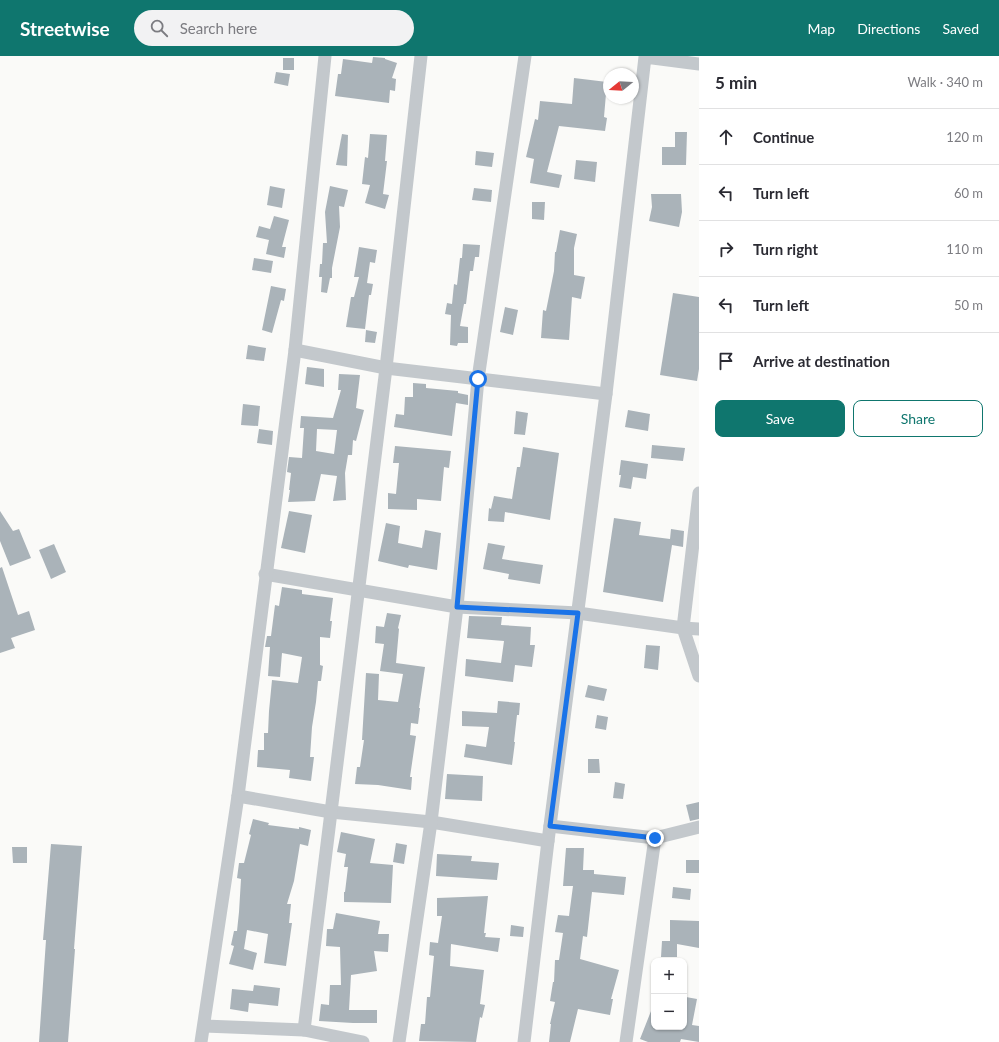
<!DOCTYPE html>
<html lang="en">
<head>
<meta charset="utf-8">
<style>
  :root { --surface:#fff; --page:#f2f2f3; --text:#2b2b33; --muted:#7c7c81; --line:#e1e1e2; --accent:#0f766e }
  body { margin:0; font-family:Lato,sans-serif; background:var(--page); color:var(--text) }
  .controls { position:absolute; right:12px; bottom:12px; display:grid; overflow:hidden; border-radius:8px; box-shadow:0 1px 3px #0004 }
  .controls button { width:36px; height:36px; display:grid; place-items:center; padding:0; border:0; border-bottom:1px solid var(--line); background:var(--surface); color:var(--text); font:20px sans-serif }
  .compass { position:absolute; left:603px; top:12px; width:36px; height:36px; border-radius:50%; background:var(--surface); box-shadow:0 1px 3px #0004; rotate:252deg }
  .stop { position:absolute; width:12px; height:12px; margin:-9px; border:3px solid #1a73e8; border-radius:50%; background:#fff }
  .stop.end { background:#1a73e8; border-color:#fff; box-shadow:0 1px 4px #0008 }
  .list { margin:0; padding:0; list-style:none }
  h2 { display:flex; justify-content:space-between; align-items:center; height:52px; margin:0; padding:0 16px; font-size:17px }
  h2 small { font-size:13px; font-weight:400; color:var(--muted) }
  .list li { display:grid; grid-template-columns:26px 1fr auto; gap:12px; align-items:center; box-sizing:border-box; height:56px; padding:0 16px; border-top:1px solid var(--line) }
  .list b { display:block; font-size:15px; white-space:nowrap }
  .list em { font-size:13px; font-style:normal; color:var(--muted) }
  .actions { display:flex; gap:8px; padding:12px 16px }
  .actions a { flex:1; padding:9px 0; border:1px solid var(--accent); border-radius:8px; text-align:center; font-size:14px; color:var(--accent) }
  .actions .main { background:var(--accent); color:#fff }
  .icon { flex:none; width:22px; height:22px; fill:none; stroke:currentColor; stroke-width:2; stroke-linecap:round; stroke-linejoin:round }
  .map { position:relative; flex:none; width:699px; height:986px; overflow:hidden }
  header { display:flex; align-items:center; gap:24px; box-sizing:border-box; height:56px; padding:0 20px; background:var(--accent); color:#fff }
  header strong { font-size:19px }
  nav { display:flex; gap:22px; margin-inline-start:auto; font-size:14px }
  .search { width:280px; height:36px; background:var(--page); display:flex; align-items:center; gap:10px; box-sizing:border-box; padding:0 14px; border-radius:22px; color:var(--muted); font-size:15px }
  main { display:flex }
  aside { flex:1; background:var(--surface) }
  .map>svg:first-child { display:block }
</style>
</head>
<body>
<header>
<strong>Streetwise</strong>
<div class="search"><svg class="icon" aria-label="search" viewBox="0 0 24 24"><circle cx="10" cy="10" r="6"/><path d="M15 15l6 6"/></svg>Search here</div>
<nav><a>Map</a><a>Directions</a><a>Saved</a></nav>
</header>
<main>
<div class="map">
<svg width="699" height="986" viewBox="0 0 699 986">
  <rect width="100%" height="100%" fill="#fafaf8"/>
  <g fill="#aab3b9" fill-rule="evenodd">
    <path d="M373 1 385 2V3L397 7 392 22 396 23 395 35 390 34 389 47 335 40 338 18H341L343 3 372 7Z"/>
    <rect x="283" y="2" width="11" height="12"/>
    <path d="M276 16 290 18 288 30 274 27Z"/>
    <path d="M574 22 607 26 604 61 607 62 605 75 559 70 547 116 562 119 559 132 530 127 534 103 526 101 535 63 538 64 540 45 572 48Z"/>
    <path d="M675 76H687L686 109H662V91H675Z"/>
    <path d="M342 78 348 79 347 110 336 109Z"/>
    <path d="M370 78 387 79 385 105H387L383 138 389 139 385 153 365 147 370 129 362 128 365 101 368 102Z"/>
    <path d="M476 95 494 97 492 111 475 109Z"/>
    <path d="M576 104 597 106 595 126 574 123Z"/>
    <path d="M270 130 285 133 282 152 267 149Z"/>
    <path d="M330 130 348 134 344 151 339 150 340 171 332 212V222H330L327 237 321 236 322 221H319L320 208H322L323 187H327L325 156Z"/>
    <path d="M474 132 492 134 491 146 472 144Z"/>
    <path d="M651 138H681L682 156 679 171 649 165 652 151Z"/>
    <path d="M532 146H545L544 164 532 163Z"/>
    <path d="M274 160 289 164 282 191H286L284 202 266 198 269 184 256 181 259 170 270 173Z"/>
    <path d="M560 174 577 178 574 192V219L585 221 581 243 572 241 569 284 541 282 543 254 546 255 554 215 555 196H556Z"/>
    <path d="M463 188 480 189 479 201H475L473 215H470L466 248H464L460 270 468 271V287H458L457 290 450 289 451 259 445 258 447 247 452 248 454 228 457 229 460 202H462Z"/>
    <path d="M359 191 377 194 375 207 370 206 367 227 373 228 371 239H369L365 273 346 271 351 241H354L359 221H354Z"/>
    <path d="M254 202 273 205 271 217 252 214Z"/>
    <path d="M271 230 286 233 284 245 281 244 272 277 262 274Z"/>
    <path d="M673 237 699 241V313L697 325 660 319Z"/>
    <path d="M505 251 518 254 513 279 500 276Z"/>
    <path d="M366 274 377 276 375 287 365 286Z"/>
    <path d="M248 289 266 292 264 305 246 303Z"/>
    <path d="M307 311 324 313V331L305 328Z"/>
    <path d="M339 318 360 319 356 352 364 354 356 385 353 384 352 399H348L345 417 346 444 333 445 337 420 321 418 315 445 288 446 290 434H289L291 417 287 416 289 401 302 402 304 372H300L301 360 333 362 341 334H338ZM317 373 337 374 334 398 316 395Z"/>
    <path d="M413 327 426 328V332L458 335V337L468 339V349L456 347 452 380 394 371 396 358 404 359 405 341H413Z"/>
    <path d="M243 348 260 350 258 370 241 369Z"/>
    <path d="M628 354 650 358 648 375 625 371Z"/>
    <path d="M516 355 528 357 525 379 514 378Z"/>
    <path d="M259 373 273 375 272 389 257 387Z"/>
    <path d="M652 389 685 392 683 405 651 402Z"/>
    <path d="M395 390 451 395 449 412 444 411 441 445 417 443V454L388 453V437L396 438 399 407H393Z"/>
    <path d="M523 391 559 397 550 464 505 456 504 466 488 465 489 452 491 453 494 440 512 443 517 411H520Z"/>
    <path d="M621 404 648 408 646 423 633 421 631 433 619 431 621 419H619Z"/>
    <path d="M0 455 13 475 19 473 31 502 10 510 0 485Z"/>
    <path d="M289 455 312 459 305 497 281 492Z"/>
    <path d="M614 462 641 466 639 479 670 483 671 473 684 475 683 491 672 489 663 546 603 536Z"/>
    <path d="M386 467 400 470 398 487 422 492 425 474 441 477 437 514 409 509 408 512 378 505Z"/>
    <path d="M488 487 505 490 502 503 543 509 540 528 508 523 509 518 483 513Z"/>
    <path d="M54 488 66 516 51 523 39 494Z"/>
    <path d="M2 511 18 559 29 555 35 574 11 582 15 592 0 597V512Z"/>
    <path d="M282 531 302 534V538L333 542 330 565H332L330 582 320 581V609L323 610 321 625H318L316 646 312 671 310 701H314L311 725 289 722 290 714 257 711 258 694H264V677H268L269 655 272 624 298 627 302 601 282 597 280 621 268 620 270 591H265L267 580H271L275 549 279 550Z"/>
    <path d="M387 557 401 559 398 572 399 573 396 607 425 611 419 652H420L418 668 411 667 410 679 416 680 410 721H412L411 734 378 729 355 728 357 711H360L364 684H362L366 617 379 618 378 644 398 646 403 618 380 615 384 588 375 587 376 570 384 571Z"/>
    <path d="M469 560 502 561 501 569 531 571 530 589H535L532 611 515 609 513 626 465 620 466 603 501 607 504 585 467 582Z"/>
    <path d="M646 589 660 590 658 614 644 612Z"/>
    <path d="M588 629 607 633 604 645 585 641Z"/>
    <path d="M498 645 520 647 519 659H517L514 686H515L512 709 464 701 466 688 486 691 489 671 462 670V655L497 657Z"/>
    <path d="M597 659 608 661 606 674 595 672Z"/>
    <path d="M588 703H599L600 717H588Z"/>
    <path d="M447 718 483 720 482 745 445 743Z"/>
    <path d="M615 726 625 728 623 743 613 742Z"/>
    <path d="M699 746V763L690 765 686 749Z"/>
    <path d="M253 763 269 767 268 769 299 773V771L311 774 308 790 300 788 294 825 287 848H291L289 867H292L286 910 264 907 268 878 247 874 244 893 257 897 253 914 229 908 234 890 231 889 234 875H237L239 856 241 823 237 822 239 807H244L251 779 249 778Z"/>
    <path d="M341 776 375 783 370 807 393 809 391 847 344 846V836H345L348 811H344L346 798 337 796Z"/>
    <path d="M396 787 407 789 404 808 393 806Z"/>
    <path d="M51 788 82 790 74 893H75L68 986H39L46 884H43Z"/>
    <path d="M12 791H27V807H13Z"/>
    <path d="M566 792H584L583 814H594V818L626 821 624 839 592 836 587 881 583 880 580 903 619 914 611 943H613L610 959 578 953 570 986H549L551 968H550L555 946 550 945 553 926H554L555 904H559L563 877 555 876 558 859 569 860 573 830H563Z"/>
    <path d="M437 798 472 800 471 805 499 807 497 824 436 820Z"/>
    <rect x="686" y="804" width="13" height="13"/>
    <path d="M673 831 691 833 690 844 672 842Z"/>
    <path d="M488 840 484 877H486L485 881 500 882 498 896 451 888 450 910 484 914 480 948 485 949 482 962 480 961 476 986 419 985 421 968H425L427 941H430L434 900 429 899 430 886 438 887 442 860H437V842Z"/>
    <path d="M336 857 380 865 378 878H389L388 896 374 895 377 915 351 919 349 954H377V967H353L319 965 321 948 329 949 330 929H341L340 891 326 890 327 873H333Z"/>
    <path d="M670 864 699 865V892L677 888V901H661L662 885H670Z"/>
    <path d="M511 869 524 871 523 881 510 880Z"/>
    <path d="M254 929 280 932 278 950 249 947 248 956 230 953 232 933 253 935Z"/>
    <path d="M686 941 697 943 692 969 699 970V986L681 983 680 986H648L640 983 653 950 654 971H684V952Z"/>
  </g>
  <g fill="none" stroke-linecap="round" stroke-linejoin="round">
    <g stroke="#c3c8cc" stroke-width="13">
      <path d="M295 294 386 312 606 338"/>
      <path d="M699 437 683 572 699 620"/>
      <path d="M265 518 457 551 578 557 683 572 699 573"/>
      <path d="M238 740 331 756 431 766 548 785"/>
      <path d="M550 770 655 782 699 771"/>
      <path d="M204 970 304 974 363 986"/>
      <path d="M304 974 386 312 421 0"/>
      <path d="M201 986 238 740 295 294 325 0"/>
      <path d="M399 986 431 766 457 551 478 323 525 0"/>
      <path d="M524 986 548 785 606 338 645 1 699 8"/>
      <path d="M626 986 655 782"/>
    </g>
  </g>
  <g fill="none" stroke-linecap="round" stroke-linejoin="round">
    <path stroke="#1a73e8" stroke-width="5" d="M478 323 457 551 578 557 550 770 655 782"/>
  </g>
</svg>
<div class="controls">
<button>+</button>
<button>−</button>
</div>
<svg class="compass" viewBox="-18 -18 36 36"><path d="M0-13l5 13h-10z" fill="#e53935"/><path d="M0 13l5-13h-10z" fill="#7c7c81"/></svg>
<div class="stop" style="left:478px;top:323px"></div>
<div class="stop end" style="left:655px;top:782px"></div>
</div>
<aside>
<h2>5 min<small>Walk · 340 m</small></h2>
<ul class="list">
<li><svg class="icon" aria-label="ahead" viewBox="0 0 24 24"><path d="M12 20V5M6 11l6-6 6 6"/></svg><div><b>Continue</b></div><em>120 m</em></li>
<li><svg class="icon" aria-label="left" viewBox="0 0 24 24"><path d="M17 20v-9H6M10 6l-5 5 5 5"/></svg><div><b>Turn left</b></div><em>60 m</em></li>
<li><svg class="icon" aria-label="right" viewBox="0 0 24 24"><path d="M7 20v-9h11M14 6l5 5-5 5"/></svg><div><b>Turn right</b></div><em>110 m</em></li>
<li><svg class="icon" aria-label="left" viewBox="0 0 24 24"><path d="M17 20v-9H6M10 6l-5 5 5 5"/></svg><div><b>Turn left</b></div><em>50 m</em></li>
<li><svg class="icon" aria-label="arrive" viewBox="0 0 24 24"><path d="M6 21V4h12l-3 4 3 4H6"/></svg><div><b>Arrive at destination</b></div></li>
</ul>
<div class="actions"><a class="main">Save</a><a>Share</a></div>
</aside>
</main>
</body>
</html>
